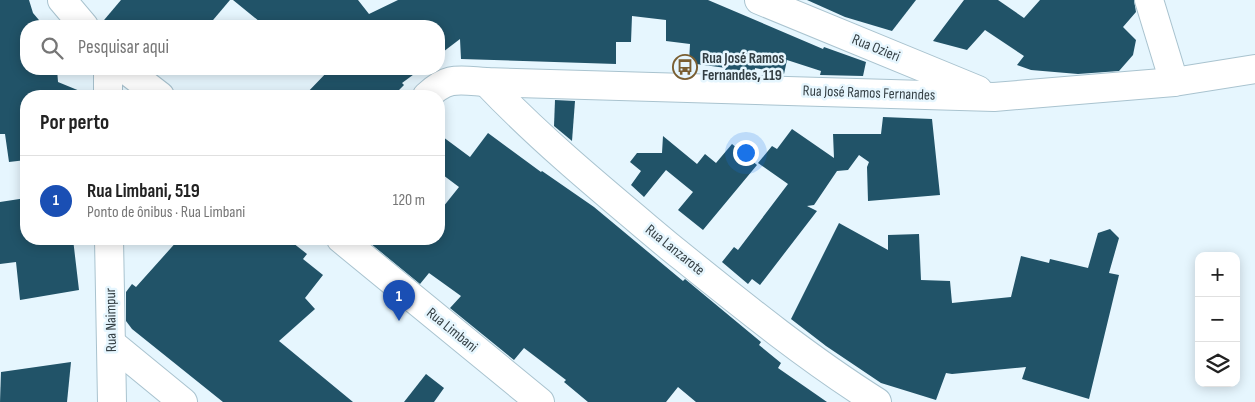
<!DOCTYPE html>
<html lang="pt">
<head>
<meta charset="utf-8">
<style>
  :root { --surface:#fff; --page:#f6f6f6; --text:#222; --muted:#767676; --line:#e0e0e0; --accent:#ea580c }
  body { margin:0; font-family:"Sofia Sans Condensed",sans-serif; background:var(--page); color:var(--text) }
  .controls { position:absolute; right:15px; bottom:15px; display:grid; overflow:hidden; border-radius:10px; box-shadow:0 2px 12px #0003 }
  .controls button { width:45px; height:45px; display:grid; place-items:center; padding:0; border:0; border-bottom:1px solid var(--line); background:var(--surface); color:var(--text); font:25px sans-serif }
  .you { position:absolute; left:745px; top:152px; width:18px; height:18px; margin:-12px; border:4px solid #fff; border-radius:50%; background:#1a73e8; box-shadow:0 0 0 8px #1a73e833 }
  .badge { display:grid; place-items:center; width:32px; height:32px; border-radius:50%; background:var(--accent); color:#fff; font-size:16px; font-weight:700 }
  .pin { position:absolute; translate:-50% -41px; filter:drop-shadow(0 1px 2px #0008) }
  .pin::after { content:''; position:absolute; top:26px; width:18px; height:15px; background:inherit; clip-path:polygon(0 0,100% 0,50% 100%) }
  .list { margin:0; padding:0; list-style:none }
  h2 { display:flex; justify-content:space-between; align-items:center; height:65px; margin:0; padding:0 20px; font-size:21px }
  h2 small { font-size:16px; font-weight:400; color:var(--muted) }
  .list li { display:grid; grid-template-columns:32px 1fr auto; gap:15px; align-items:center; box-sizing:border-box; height:90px; padding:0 20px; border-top:1px solid var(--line) }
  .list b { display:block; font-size:19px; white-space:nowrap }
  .list p { margin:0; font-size:16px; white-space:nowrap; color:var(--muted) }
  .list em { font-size:16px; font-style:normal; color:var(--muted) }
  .icon { flex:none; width:28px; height:28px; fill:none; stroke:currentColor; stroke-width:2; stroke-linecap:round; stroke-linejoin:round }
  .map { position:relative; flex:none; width:1255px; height:402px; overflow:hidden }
  .search { position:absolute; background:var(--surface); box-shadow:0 2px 12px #0003; left:20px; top:20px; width:425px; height:55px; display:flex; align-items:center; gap:12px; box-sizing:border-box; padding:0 18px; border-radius:20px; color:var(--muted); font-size:19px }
  .panel { position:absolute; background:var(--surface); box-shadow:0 2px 12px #0003; left:20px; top:90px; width:425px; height:155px; border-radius:20px }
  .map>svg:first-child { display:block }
</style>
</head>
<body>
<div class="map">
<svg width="1255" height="402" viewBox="0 0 1255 402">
  <rect width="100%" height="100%" fill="#e6f6fe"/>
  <g fill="#215368">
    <path d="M0 0H29L33 13 44 26H26V69H57L58 82 92 96H26V160L9 162 5 134H0Z"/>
    <path d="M121 0H230L208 26H99Z"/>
    <path d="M233 0H358L369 14 398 0H708L823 49 824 47 866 62 863 76 820 75 821 71 787 60 784 74 755 68V73L725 70 726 68 689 63 690 44 666 41V20L632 16 631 42H616V64L461 59 460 39 439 55V26H265Z"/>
    <path d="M807 0H916L892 31 845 17Z"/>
    <path d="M964 0H998L1024 18 1040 0H1134L1136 12 1123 27 1136 40 1133 55 1119 71 1078 74 1031 70 1017 65 1024 56 985 30 967 50 933 41Z"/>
    <path d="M330 69H421L402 83 404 85 393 96H304Z"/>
    <path d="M555 100 575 101 572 141 554 126Z"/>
    <path d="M883 117 932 119 940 195 868 201 867 167 869 162 859 155 848 170 837 171 814 205 807 206 817 211 760 285 752 279 748 284 722 262 734 247 738 250 788 184 758 163 772 146 777 149 792 129 834 158 833 134H881Z"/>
    <path d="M488 133 541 172 542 171 594 207 683 281 685 279 761 342 759 345 781 363 778 368 827 402H696L678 387 666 402H588L564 382 566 380 524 348 514 360 450 308 461 296 429 273 420 284 365 239H439V212L459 187 439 172V134L470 157Z"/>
    <path d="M663 136 697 164 705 154 716 163 732 144 757 165 703 230 678 210 693 192 666 170 644 197 631 185 641 171 630 162 637 153H662Z"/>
    <path d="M26 198V239H73L79 290 20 300 16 262 0 264V202Z"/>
    <path d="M839 223 888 250V235L919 234 921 280 950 281 952 303 1011 297 1021 256 1049 263 1050 259 1088 268 1098 233 1110 229 1119 238 1109 273 1119 275 1089 399 1022 379 1026 367 952 374 946 373 936 400 881 383 826 346 791 319Z"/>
    <path d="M179 239H288L307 254 303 259 323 275 305 298 315 309 279 341 353 402H223L132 329 126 321V292L132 284 136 287Z"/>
    <path d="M71 362 67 402H0L1 372Z"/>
    <path d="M426 374 444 388 434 402H404Z"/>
  </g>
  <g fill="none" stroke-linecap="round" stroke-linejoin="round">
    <defs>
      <g id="minor">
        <path d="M62 0 84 26"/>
        <path d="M759 0 978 90"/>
        <path d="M1149 0 1174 82"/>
        <path d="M108 69V96"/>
        <path d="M125 69 160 96"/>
        <path d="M486 82C543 142 607 194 670 247 737 301 804 356 877 402"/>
        <path d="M427 96C448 76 458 80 486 82L994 97 1174 82 1255 69"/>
        <path d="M109 239 112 402"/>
        <path d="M341 239 540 402"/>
        <path d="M111 343 183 402"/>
      </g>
    </defs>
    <use href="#minor" stroke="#a9c3cf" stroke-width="30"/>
    <use href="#minor" stroke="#fff" stroke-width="28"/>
  </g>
  <defs>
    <symbol id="bus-ring" viewBox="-11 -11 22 22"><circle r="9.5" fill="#e6f6fe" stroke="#7a5e31" stroke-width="1.5"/><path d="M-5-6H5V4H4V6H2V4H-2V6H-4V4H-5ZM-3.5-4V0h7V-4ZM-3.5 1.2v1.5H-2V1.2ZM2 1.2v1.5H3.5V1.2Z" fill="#7a5e31"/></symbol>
  </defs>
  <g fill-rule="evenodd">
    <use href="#bus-ring" x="671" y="53" width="28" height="28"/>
  </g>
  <g text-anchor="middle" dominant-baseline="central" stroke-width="5" stroke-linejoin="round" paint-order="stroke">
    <g font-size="15" fill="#343f44" stroke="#e6f6fe">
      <text transform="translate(876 48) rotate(22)">Rua Ozieri</text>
      <text transform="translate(869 93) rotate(2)">Rua José Ramos Fernandes</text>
      <text transform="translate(675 250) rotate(39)">Rua Lanzarote</text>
      <text transform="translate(111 320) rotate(-91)">Rua Naimpur</text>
      <text transform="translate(452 330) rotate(39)">Rua Limbani</text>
    </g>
    <g font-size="15" font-weight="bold" fill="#343f44" stroke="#e6f6fe" text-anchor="start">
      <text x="702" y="58">Rua José Ramos<tspan x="702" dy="17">Fernandes, 119</tspan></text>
    </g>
  </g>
</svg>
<div class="controls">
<button>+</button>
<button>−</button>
<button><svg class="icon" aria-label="layers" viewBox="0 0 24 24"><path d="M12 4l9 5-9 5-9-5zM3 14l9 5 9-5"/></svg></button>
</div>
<div class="you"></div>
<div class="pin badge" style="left:399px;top:321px;background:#1a4fb4">1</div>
<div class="search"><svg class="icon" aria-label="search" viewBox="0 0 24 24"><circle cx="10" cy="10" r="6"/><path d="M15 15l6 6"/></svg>Pesquisar aqui</div>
<section class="panel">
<h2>Por perto<small></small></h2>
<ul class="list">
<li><span class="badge" style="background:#1a4fb4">1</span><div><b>Rua Limbani, 519</b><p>Ponto de ônibus · Rua Limbani</p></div><em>120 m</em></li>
</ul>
</section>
</div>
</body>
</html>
